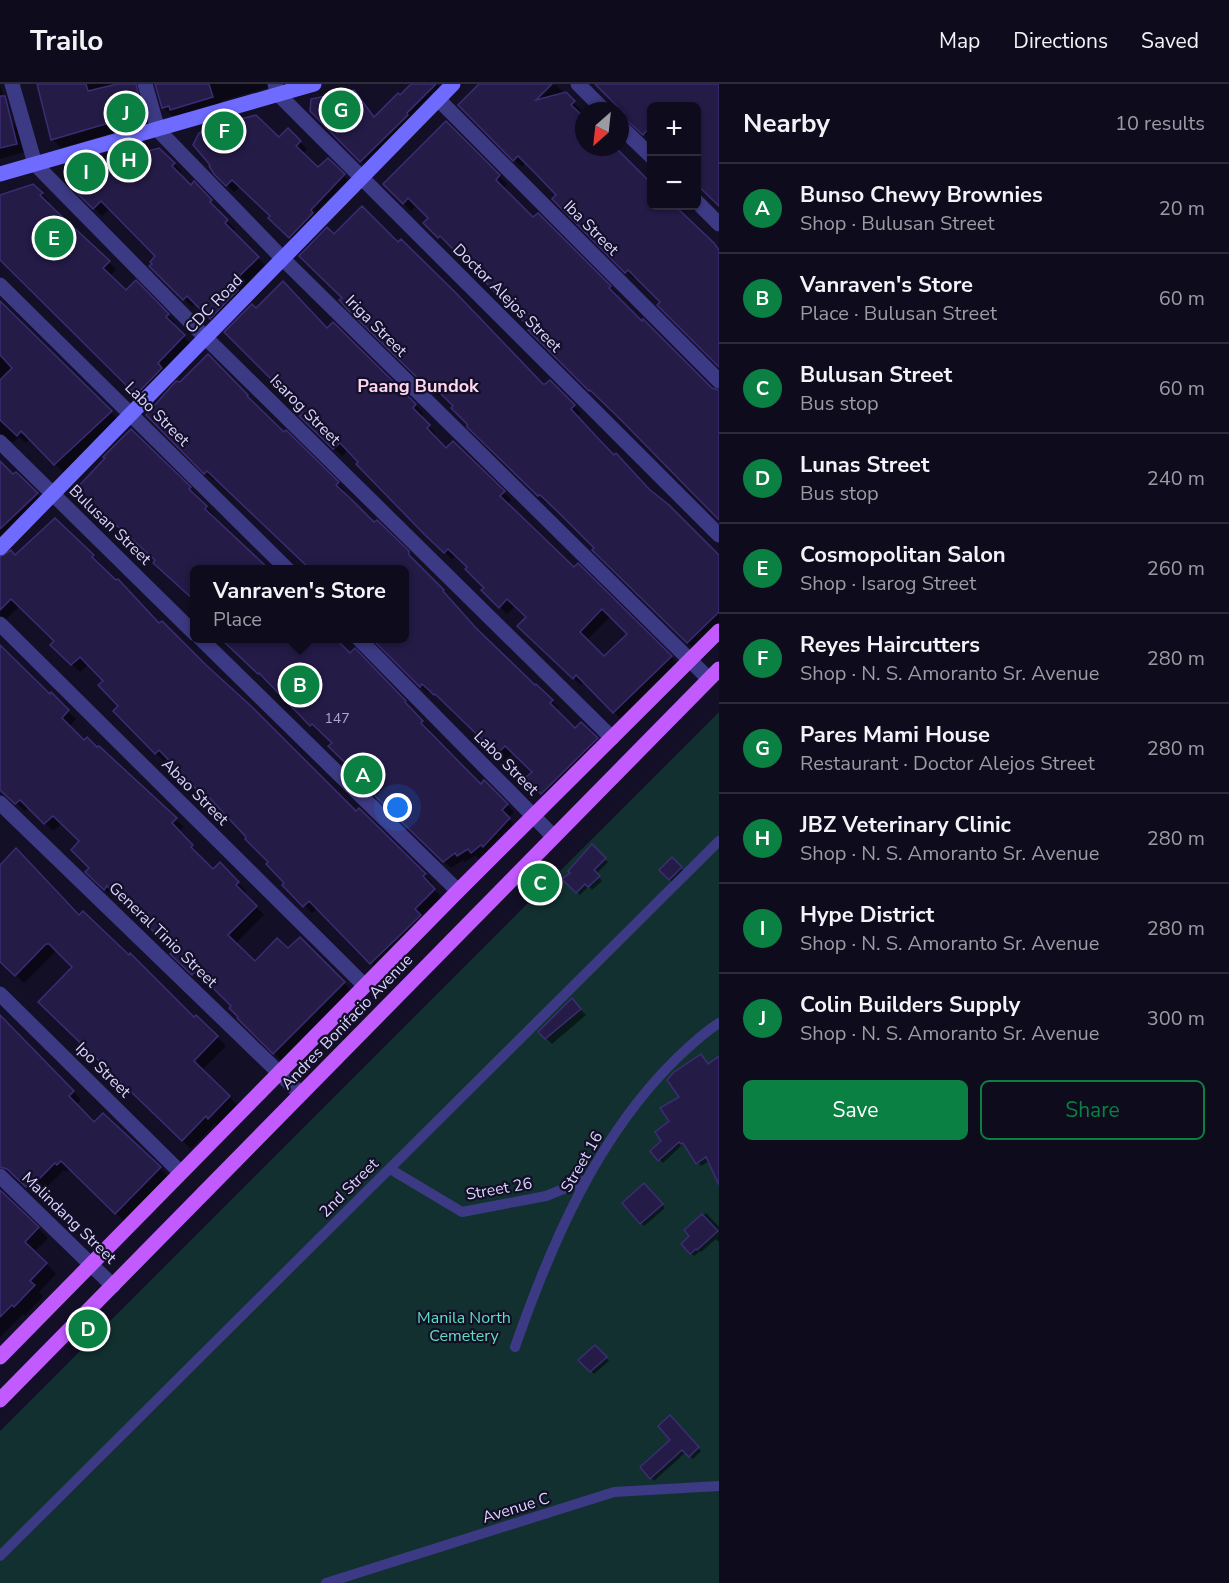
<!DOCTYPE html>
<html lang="en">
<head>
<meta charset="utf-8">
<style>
  :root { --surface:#0e0b1c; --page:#171425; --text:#f1f3f6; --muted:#9b9ba3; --line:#2e2b3b; --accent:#0b8043 }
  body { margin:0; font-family:"Nunito Sans",sans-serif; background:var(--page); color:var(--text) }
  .controls { position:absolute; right:18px; top:18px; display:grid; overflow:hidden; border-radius:9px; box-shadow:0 2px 4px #0004 }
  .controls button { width:54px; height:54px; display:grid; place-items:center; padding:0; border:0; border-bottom:2px solid var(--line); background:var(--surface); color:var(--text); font:30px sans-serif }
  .compass { position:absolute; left:575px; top:18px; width:54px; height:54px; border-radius:50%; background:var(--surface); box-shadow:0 2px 4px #0004; rotate:207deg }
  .you { position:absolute; left:398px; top:724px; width:21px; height:21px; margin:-15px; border:4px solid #fff; border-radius:50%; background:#1a73e8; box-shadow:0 0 0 9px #1a73e833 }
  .badge { display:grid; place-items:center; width:39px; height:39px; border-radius:50%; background:var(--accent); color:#fff; font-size:20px; font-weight:700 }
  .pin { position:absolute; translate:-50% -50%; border:3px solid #fff; box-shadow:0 2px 6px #0006 }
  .popup { position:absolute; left:190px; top:481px; width:219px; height:78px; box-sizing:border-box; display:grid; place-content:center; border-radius:9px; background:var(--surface); filter:drop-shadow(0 2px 4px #0005); font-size:20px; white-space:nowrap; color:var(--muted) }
  .popup b { font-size:22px; color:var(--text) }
  .popup::after { content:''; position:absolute; left:50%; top:100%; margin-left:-12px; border:12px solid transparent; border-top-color:var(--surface) }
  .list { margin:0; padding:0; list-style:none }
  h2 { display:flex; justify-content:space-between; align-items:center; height:78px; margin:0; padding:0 24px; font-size:26px }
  h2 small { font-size:20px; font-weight:400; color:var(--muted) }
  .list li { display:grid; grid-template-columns:39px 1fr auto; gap:18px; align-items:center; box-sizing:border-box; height:90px; padding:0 24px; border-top:2px solid var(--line) }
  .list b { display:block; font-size:22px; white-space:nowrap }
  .list p { margin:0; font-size:20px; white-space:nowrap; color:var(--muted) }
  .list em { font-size:20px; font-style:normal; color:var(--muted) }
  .actions { display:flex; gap:12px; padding:18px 24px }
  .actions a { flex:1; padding:14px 0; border:2px solid var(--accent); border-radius:9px; text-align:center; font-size:21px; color:var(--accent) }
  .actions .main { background:var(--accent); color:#fff }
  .map { position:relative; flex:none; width:719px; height:1499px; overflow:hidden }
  header { display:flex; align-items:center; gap:36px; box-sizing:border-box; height:84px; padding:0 30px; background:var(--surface); border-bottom:2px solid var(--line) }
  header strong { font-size:28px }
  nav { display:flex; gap:33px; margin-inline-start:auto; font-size:21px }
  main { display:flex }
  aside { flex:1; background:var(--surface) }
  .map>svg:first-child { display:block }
</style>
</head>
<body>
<header>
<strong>Trailo</strong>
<nav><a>Map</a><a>Directions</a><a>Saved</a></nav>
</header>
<main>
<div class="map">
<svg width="719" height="1499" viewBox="0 0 719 1499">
  <rect width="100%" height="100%" fill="#130f26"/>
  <path fill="#12302f" d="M719 628V1499H0V1347Z"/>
  <g fill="#0007" fill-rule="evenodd">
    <path d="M39 0H140L151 38 61 64 52 55Z"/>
    <path d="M157 0H273L274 2 220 17 221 22 180 34 177 31 172 32 163 23Z"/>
    <path d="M412 0H436L444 8 369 85 311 26 354 7 376 34Z"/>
    <path d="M481 0H552L554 2 556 1 581 26 578 29 584 35V63H612L652 101V122H676L719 167V281L659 221 662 218 636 192 634 195 554 115 558 111 526 79 522 83 460 21Z"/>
    <path d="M595 0H719V122L696 98V22H652V57Z"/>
    <path d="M0 1 12 39 18 45 24 68 0 75Z"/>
    <path d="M446 39 507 100 503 105 533 135 538 131 618 211 616 213 711 305 719 307V434L530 246 532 244 448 159 447 160 425 139 430 134 417 121 411 127 385 100Z"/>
    <path d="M288 46 307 65 303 70 318 85 328 76 351 99 297 160 241 102 234 108 215 89 279 55Z"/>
    <path d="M159 65 182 88 179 91 191 103 194 100 219 125 217 127 235 145 232 148 266 182 240 207 245 213 219 242 196 219 192 223 151 182 157 172 110 124 102 132 70 100Z"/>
    <path d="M33 101 49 117 47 120 116 185 110 192 126 208 136 198 175 239 173 241 191 260 145 317 0 174V113Z"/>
    <path d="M0 218 119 336 63 388 30 354 26 359 19 353 14 358 7 356 0 361Z"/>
    <path d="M348 224 542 301H546L550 298 581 329 577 333 598 356 668 422 719 474V543L695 566 594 466 596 464 548 417 546 419 469 342 455 322 442 309 438 312Z"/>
    <path d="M256 226 327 246 333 240 423 329 420 333 436 350 433 353 446 366 453 359 511 416 507 420 574 486 578 482 679 581 622 636 585 598 581 601 520 542 528 533 516 521 507 530 483 506 486 504 469 483 457 471 452 475 426 450 348 366 342 372 302 332 305 329ZM611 532 629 550 604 574 587 556Z"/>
    <path d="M208 272 253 320 284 350 286 348 345 407 342 409 375 440 377 438 415 476V479L450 514 449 515 481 551 559 624 556 627 575 646 582 640 604 662 550 716 527 694 534 688 513 668 505 677 456 628 430 606 428 609 374 554H405V486L215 393 213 396 148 331Z"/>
    <path d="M131 347 197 411 195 413 213 430 195 486V517L157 477Z"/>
    <path d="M0 379 13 392 16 390 45 418 0 468Z"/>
    <path d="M55 436 101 480 99 482 160 541 356 729 359 726 433 799 430 801 442 814 379 887 318 824 312 829 284 801 287 799 270 778 212 714 210 717 168 673 164 677 115 628 121 622 105 597 89 580 80 588 52 561 56 557 20 522 0 541V474L15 473Z"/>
    <path d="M227 554H333L350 571 355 567 412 625 411 626 429 645 427 647 481 702 484 698 514 728 508 734 516 742 479 775 476 771 465 778 463 776 451 784 375 710 377 708 334 659 321 646 318 648 267 595 266 596 226 557Z"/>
    <path d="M0 575 50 612 51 611 76 635 69 643 184 743 178 748 200 770 198 772 213 787 220 780 246 807 243 810 264 831 235 860 255 879 288 867 300 855 352 907 282 977 239 934 233 922 205 894 201 898 173 870 176 867 117 809 113 813 87 788 91 784 81 757 62 739 53 747 29 723 25 727 0 703Z"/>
    <path d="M592 762 608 778 596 790 602 797 592 806 589 802 580 811 564 795 572 789Z"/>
    <path d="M672 775 688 791 677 803 661 786Z"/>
    <path d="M0 783 79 832 195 935 196 933 226 962 202 986 238 1022 218 1042 215 1040 191 1065 40 918 73 883 56 867 24 899 4 880 2 882 0 880Z"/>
    <path d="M577 922 586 931 552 960 540 948Z"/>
    <path d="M0 931 81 1016 76 1021 94 1040 103 1031 168 1092 124 1137 71 1084 66 1088 64 1086 43 1107 30 1093 28 1095 39 1106 35 1110 14 1091 0 1067Z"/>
    <path d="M718 975 719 1066 715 1068 717 1072 701 1082 683 1060 663 1079 652 1067 663 1057 681 1013 708 981Z"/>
    <path d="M644 1101 665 1124 644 1142 624 1119Z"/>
    <path d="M0 1107 48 1154 34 1168 56 1190 39 1208 43 1212 25 1232 23 1230 0 1253Z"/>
    <path d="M706 1129 719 1143V1158L716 1155 701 1168 700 1167 694 1172 683 1160 691 1152 686 1146Z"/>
    <path d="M595 1263 609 1277 594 1290 581 1276Z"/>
    <path d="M670 1333 701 1367 693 1375 686 1368 654 1397 642 1383 672 1356Z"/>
  </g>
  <g fill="#241b47" stroke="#3b2d73" stroke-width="1.5" fill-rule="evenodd">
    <path d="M37 0H86L88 7 117 0H136L143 29 51 56Z"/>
    <path d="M155 0H209L213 13 170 26 169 22 162 24Z"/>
    <path d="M411 0H436L407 29 408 31 360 78 310 27 311 15 354 6 374 33 398 9 400 11Z"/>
    <path d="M479 0H552L536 16 566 8 575 17 571 21 584 33V63H615L651 99V122H675L714 159 719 166V283L657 221 660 218 628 186 625 189 552 115 556 111 537 91 518 72 513 77 460 23 458 21Z"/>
    <path d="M595 0H719V122L696 100V22H651V42L643 51 622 32 624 29Z"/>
    <path d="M0 12H5L17 60 0 64Z"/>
    <path d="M256 31 279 53 288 44 301 57 296 62 318 83 328 74 345 90 311 126 313 129 289 154 268 134 270 132 232 96 226 102 214 90 209 82 210 81 193 61 199 49 232 41 229 38Z"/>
    <path d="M446 37 500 91 496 96 533 133 538 129 611 202 609 204 642 237 643 235 712 304 719 306V436L618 333 590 306 589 307 528 246 530 244 459 171 440 152 438 154 423 139 428 134 408 114 403 120 383 100Z"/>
    <path d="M159 64 175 79 172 82 191 101 194 97 212 116 210 118 228 136 225 139 259 173 233 198 238 206 210 235 187 212 183 216 149 182 152 180 150 178 155 172 101 117 93 125 68 100 72 88Z"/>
    <path d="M33 100 43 109 40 111 55 126 110 177 103 184 126 206 136 196 169 230 166 233 185 251 158 279 162 284 136 311 0 176V111Z"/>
    <path d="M362 122 398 158 401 155 456 209 543 300H545L550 296 575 321 571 325 594 350 614 371 616 369 649 405 669 421 719 471V528L687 559 592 466 594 464 559 429 540 411 538 412 467 343V340L451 324 453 322 433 302 430 306 347 225 339 216 342 214 299 172 327 143 334 150Z"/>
    <path d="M283 197 327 244 333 238 416 320 413 324 430 341 427 344 446 364 453 357 505 407 500 412 519 430 574 483 578 479 672 572 613 629 576 591 573 595 517 542 526 533 507 515 499 524 481 506 484 504 465 485 467 483 448 465 444 469 425 451 356 380 358 378 340 359 333 365 299 332 303 329 285 309 224 248 252 220 256 224ZM602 525 627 550 604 572 580 548Z"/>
    <path d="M0 217 112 327 54 381 21 347 17 352 0 336V296L12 284 0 271Z"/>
    <path d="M208 270 248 311 247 312 284 348 286 346 339 398 336 401 353 417 374 438 377 436 409 467V471L444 506 443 507 476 544 535 601 536 600 553 616 550 619 575 644 581 638 598 654 541 710 525 694 532 688 505 662 497 670 435 610 434 611 422 600 420 603 372 555H405V486H311L207 387 204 390 146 331 176 297 180 298Z"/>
    <path d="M131 345 191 403 189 405 207 422 205 425 270 486H195V517L153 479 155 476 76 405 105 374 103 373Z"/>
    <path d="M0 377 13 390 16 388 38 409 0 445Z"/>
    <path d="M55 434 94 471 92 473 116 496 118 495 159 539 162 537 206 581 251 622 356 727 359 724 426 790 423 792 435 805 415 825 421 831 370 880 309 817 303 823 282 801 284 799 266 780 268 778 245 755 246 753 203 707 201 710 159 666 155 670 113 627 118 622 98 601 103 597 80 573 71 581 50 561 54 557 11 515 0 526V473L11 466 15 471Z"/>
    <path d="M221 555H336L350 569 355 564 406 617 405 618 423 637 421 639 464 683 481 700 484 696 508 720 502 726 510 734 483 763 481 761 471 769 468 765 457 772 455 769 443 778 373 710 375 708 328 662 332 659 312 640 310 642 259 589 258 590Z"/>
    <path d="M0 561 50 610 51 608 69 626 62 634 84 656 87 653 97 663 99 662 177 734 172 739 193 761 191 763 213 785 220 778 239 798 236 801 257 822 228 851 255 877 277 854 288 864 300 853 345 898 273 970 237 934 238 933 229 924 231 922 196 887 192 891 170 870 173 867 131 825 107 802 104 806 85 788 89 784 71 766 79 757 53 732 44 740 20 716 15 720 0 706Z"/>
    <path d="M592 760 606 774 594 786 600 792 588 803 585 800 576 809 562 795 570 789 568 787Z"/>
    <path d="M16 764 79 831 83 827 129 871 130 869 194 933 196 931 218 952 194 977 230 1012 208 1035 206 1032 182 1057 38 918 72 883 49 860H46L15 892 0 878V781Z"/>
    <path d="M672 773 682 783 669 796 659 786Z"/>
    <path d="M572 914 581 925 545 955 538 948Z"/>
    <path d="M0 931 74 1007 69 1012 94 1038 103 1029 161 1083 115 1130 61 1077 57 1081 55 1079 34 1100 32 1097 26 1103 7 1085 0 1083Z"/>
    <path d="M701 970 708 980 719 972V1101L706 1073 696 1080 683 1059 681 1060 679 1058 658 1077 650 1067 661 1057 655 1048 669 1037 660 1024 679 1013 667 996 674 988Z"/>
    <path d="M644 1099 663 1120 640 1140 622 1119Z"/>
    <path d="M0 1106 39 1143 25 1158 47 1179 30 1197 35 1201 14 1223 12 1221 0 1233Z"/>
    <path d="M702 1130 718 1147 697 1166 696 1165 690 1170 681 1160 689 1152 684 1146Z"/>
    <path d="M595 1261 607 1273 590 1288 578 1276Z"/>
    <path d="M670 1331 699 1363 689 1373 682 1366 650 1395 640 1383 670 1356 658 1342Z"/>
  </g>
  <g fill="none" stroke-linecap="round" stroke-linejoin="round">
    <g stroke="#3d3a85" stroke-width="10">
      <path d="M390 1085 462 1128 546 1112 586 1096"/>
      <path d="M515 1263C551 1160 597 1052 677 974 691 961 703 949 719 939"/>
      <path d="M0 1472 719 757"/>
      <path d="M326 1499 614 1408 719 1402"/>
    </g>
    <g stroke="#3d3a85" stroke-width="15">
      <path d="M12 0 35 80 206 254 612 654"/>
      <path d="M145 0 158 46 283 175 709 595"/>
      <path d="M275 0 278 10 719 451"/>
      <path d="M578 0 605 27"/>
      <path d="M438 15 719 297"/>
      <path d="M620 42 652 73"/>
      <path d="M696 117 719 140"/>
      <path d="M0 201 288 486"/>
      <path d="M0 358 195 550"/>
      <path d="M0 540 365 902"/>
      <path d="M200 554 458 807"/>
      <path d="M358 554 553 752"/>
      <path d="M0 719 301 1010"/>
      <path d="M0 910 180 1088"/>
      <path d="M0 1092 113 1202"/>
    </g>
    <g stroke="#6f6bff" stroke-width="15">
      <path d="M0 90 314 0"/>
      <path d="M0 464 453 0"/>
    </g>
    <g stroke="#c25bff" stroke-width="15">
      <path d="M0 1273 458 807 719 547"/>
      <path d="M0 1316 719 585"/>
    </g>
  </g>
  <g text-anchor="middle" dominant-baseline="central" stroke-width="4.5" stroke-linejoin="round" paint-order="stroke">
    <g font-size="14" fill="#aca6d1">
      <text x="337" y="634">147</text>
    </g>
    <g font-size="16" fill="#d9d4ff" stroke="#130f26">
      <text transform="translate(591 144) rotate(45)">Iba Street</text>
      <text transform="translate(507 214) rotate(45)">Doctor Alejos Street</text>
      <text transform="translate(214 220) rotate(-46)">CDC Road</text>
      <text transform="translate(376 242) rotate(45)">Iriga Street</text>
      <text transform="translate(305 326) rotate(45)">Isarog Street</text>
      <text transform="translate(157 330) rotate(45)">Labo Street</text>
      <text transform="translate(110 441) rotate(44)">Bulusan Street</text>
      <text transform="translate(506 679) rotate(45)">Labo Street</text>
      <text transform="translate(195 708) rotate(45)">Abao Street</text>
      <text transform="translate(163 851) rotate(44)">General Tinio Street</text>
      <text transform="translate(347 938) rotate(-46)">Andres Bonifacio Avenue</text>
      <text transform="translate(103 986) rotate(45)">Ipo Street</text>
      <text transform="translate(582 1078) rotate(-60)">Street 16</text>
      <text transform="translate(349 1104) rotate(-45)">2nd Street</text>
      <text transform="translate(499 1105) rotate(-10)">Street 26</text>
      <text transform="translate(69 1134) rotate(44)">Malindang Street</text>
      <text transform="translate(516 1424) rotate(-17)">Avenue C</text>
    </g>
    <g font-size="16" fill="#5fe0c0" stroke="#130f26">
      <text x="464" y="1234">Manila North<tspan x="464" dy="18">Cemetery</tspan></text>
    </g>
    <g font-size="18" font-weight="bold" fill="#ffd6f0" stroke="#130f26">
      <text x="418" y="302">Paang Bundok</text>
    </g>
  </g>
</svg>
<div class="controls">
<button>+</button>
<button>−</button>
</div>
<svg class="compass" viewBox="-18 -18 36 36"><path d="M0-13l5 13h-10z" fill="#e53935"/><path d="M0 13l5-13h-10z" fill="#9b9ba3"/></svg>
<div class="you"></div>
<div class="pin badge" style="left:363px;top:691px">A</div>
<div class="pin badge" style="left:300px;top:601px">B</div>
<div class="popup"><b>Vanraven's Store</b>Place</div>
<div class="pin badge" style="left:540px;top:799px">C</div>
<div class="pin badge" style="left:88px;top:1245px">D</div>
<div class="pin badge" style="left:54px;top:154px">E</div>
<div class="pin badge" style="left:224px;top:47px">F</div>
<div class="pin badge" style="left:341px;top:26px">G</div>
<div class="pin badge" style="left:129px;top:76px">H</div>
<div class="pin badge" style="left:86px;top:88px">I</div>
<div class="pin badge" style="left:126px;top:29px">J</div>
</div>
<aside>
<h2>Nearby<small>10 results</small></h2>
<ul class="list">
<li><span class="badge">A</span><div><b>Bunso Chewy Brownies</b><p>Shop · Bulusan Street</p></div><em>20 m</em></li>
<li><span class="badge">B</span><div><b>Vanraven's Store</b><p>Place · Bulusan Street</p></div><em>60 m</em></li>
<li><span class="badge">C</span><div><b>Bulusan Street</b><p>Bus stop</p></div><em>60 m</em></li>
<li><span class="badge">D</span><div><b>Lunas Street</b><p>Bus stop</p></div><em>240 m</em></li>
<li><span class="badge">E</span><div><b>Cosmopolitan Salon</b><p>Shop · Isarog Street</p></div><em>260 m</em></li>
<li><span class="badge">F</span><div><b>Reyes Haircutters</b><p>Shop · N. S. Amoranto Sr. Avenue</p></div><em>280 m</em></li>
<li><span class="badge">G</span><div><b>Pares Mami House</b><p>Restaurant · Doctor Alejos Street</p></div><em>280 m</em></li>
<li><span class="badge">H</span><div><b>JBZ Veterinary Clinic</b><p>Shop · N. S. Amoranto Sr. Avenue</p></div><em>280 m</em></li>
<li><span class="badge">I</span><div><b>Hype District</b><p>Shop · N. S. Amoranto Sr. Avenue</p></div><em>280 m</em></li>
<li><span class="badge">J</span><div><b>Colin Builders Supply</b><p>Shop · N. S. Amoranto Sr. Avenue</p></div><em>300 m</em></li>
</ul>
<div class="actions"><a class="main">Save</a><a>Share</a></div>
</aside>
</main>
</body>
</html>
